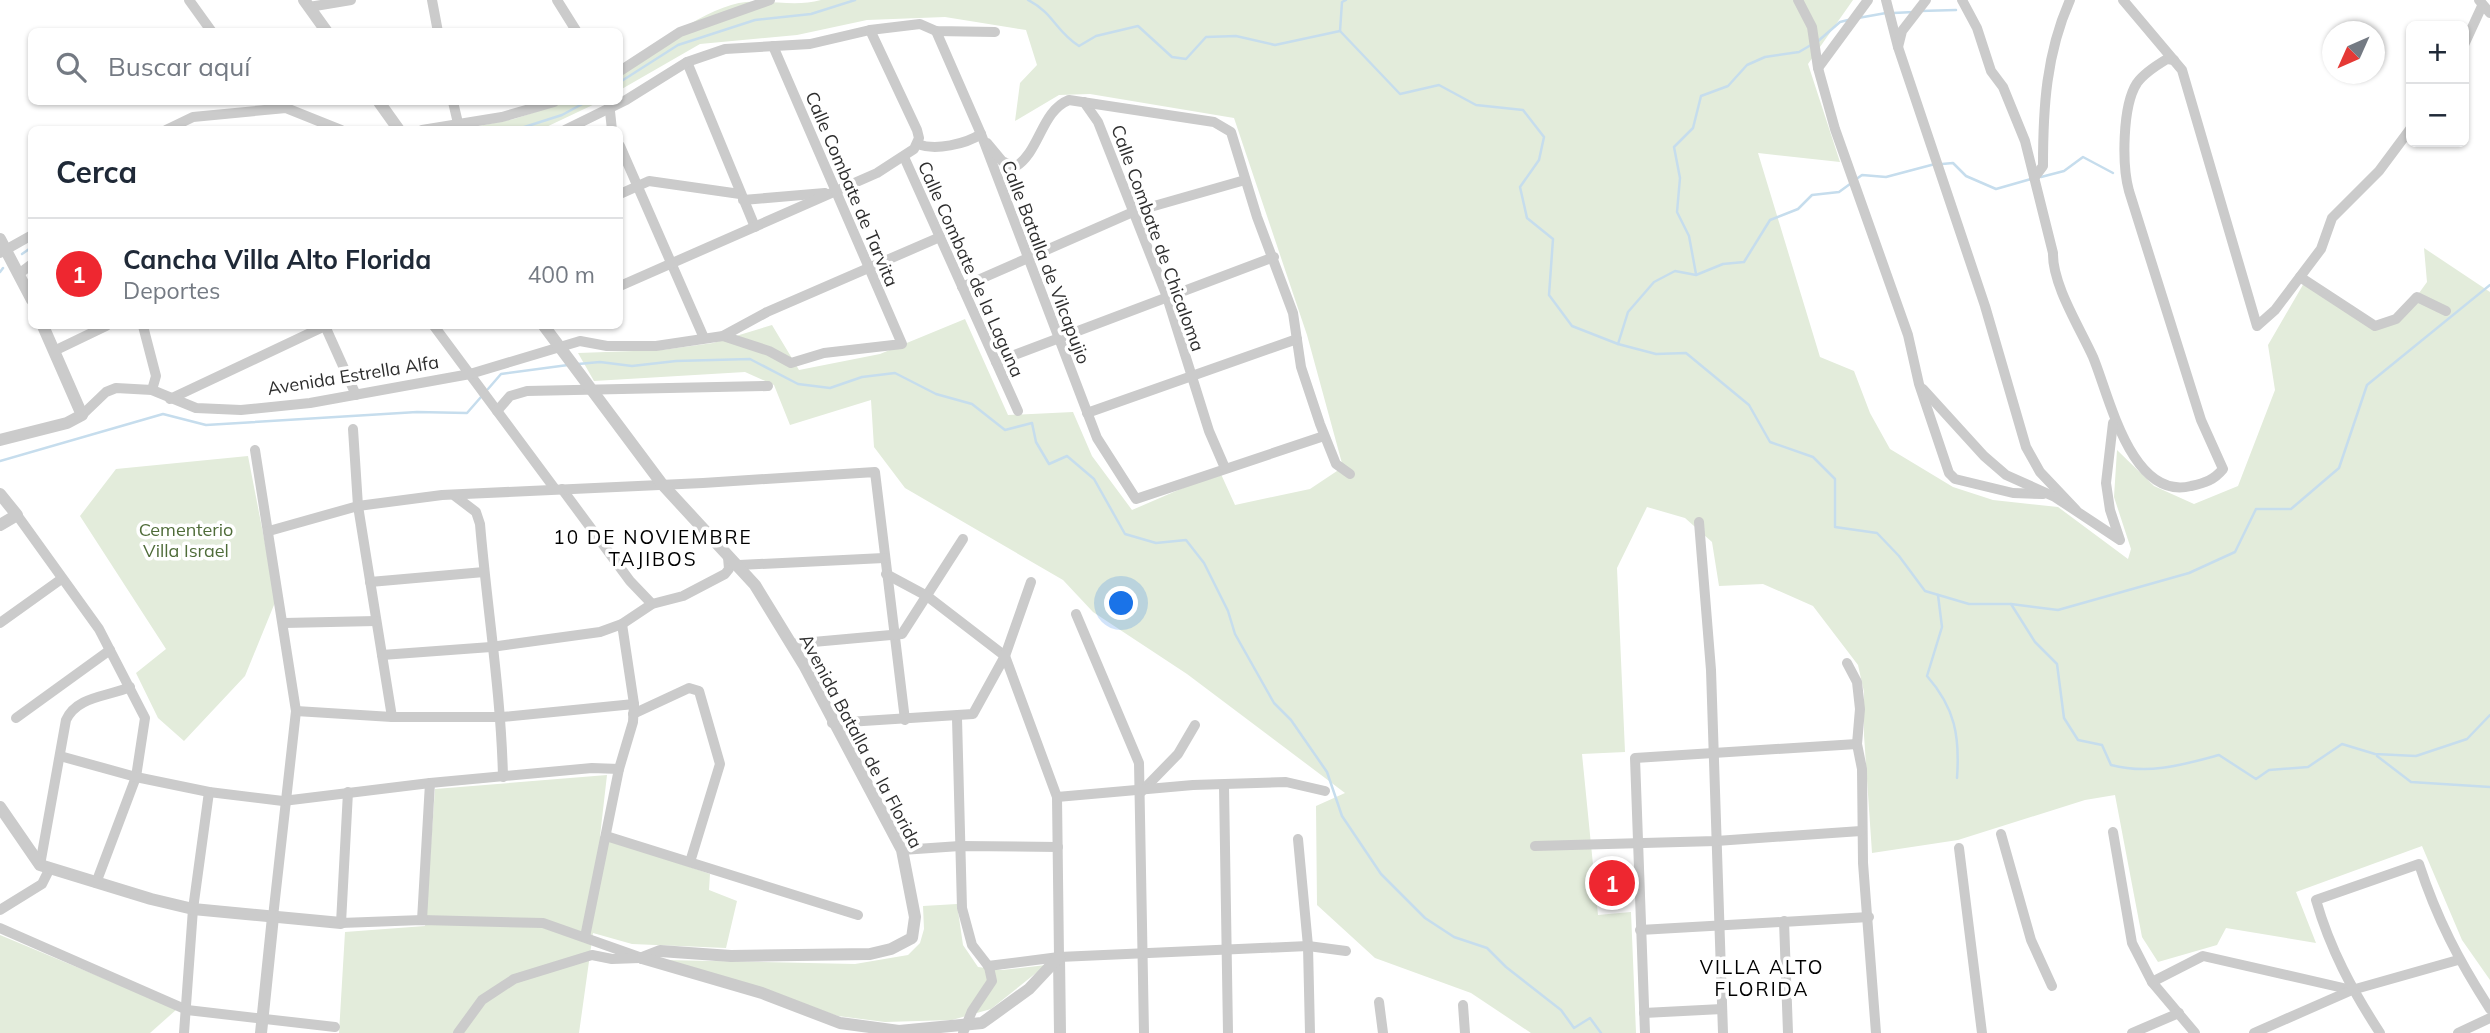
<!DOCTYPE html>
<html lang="es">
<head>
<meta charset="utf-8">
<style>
  :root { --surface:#fff; --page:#f2f2f3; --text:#1f2937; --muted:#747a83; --line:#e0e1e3; --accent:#ee2730 }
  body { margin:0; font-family:Mulish,sans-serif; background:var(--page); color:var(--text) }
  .controls { position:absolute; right:21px; top:21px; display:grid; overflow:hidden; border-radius:10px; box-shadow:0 2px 5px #0004 }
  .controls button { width:63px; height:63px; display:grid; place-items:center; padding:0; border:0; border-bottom:2px solid var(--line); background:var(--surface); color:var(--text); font:35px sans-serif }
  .compass { position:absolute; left:2322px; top:21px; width:63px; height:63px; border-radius:50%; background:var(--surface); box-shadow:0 2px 5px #0004; rotate:225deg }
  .you { position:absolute; left:1122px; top:604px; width:24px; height:24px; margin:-18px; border:5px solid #fff; border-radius:50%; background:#1a73e8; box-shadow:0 0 0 10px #1a73e833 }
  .badge { display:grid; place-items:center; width:46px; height:46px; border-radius:50%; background:var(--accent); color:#fff; font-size:23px; font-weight:700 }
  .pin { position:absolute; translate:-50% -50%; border:4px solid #fff; box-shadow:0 2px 7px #0006 }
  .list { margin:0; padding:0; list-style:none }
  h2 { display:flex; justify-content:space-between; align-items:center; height:91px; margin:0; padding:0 28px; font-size:30px }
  h2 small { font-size:23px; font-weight:400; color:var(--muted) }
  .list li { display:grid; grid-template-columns:46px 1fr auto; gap:21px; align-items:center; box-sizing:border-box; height:112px; padding:0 28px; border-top:2px solid var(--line) }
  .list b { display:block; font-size:26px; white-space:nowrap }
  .list p { margin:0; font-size:23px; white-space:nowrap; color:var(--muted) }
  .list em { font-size:23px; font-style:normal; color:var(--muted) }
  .icon { flex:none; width:38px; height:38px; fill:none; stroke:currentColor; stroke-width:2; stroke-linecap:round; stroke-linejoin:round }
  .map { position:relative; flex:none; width:2490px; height:1033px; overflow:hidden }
  .search { position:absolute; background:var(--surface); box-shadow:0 2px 5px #0004; left:28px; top:28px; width:595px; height:77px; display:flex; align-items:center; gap:18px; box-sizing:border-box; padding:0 24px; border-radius:10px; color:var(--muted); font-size:26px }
  .panel { position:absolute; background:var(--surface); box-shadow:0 2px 5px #0004; left:28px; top:126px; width:595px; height:203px; border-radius:10px }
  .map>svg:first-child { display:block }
</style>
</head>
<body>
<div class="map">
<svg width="2490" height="1033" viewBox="0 0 2490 1033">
  <rect width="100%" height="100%" fill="#fff"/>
  <g fill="#e3ecdb">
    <path d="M821 0H1853L1808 64 1840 162 1758 153 1820 357 1854 371 1870 413 1890 449 1953 487 1993 500 2058 507 2128 559 2131 549 2114 497 2117 450 2154 486 2194 504 2238 486 2275 390 2268 345 2304 283 2372 324 2404 314 2427 282 2424 248 2490 292V980L2462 940 2422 846 2296 892 2316 943 2226 928 2217 945 2158 962 2142 937 2115 795 2085 800 1958 840 1872 853 1864 735V692L1858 665 1813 606 1763 584 1719 586 1712 542 1685 518 1647 507 1617 568 1625 752 1582 754 1598 915 1631 912 1636 1033H1531L1471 993 1375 958 1317 905 1316 806 1345 793 1187 674 1093 612 1063 580 905 488 874 447 871 400 790 425 774 385 745 372 594 381 578 353 662 350 713 343 772 325 799 370 880 354 965 319 1008 415 1073 412 1092 456 1132 510 1220 472 1235 505 1310 489 1343 467 1307 335 1234 118 1090 94 1059 95 1015 121 1020 83 1037 65 1026 30 945 17 867 20 797 35 700 44 620 90V71C650 50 709 5 746 2 771 0 796 7 821 0Z"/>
    <path d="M566 102H599L542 129 459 130 514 119Z"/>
    <path d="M248 456 276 600 245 676 184 741 158 718 136 673 166 649 80 516 116 469Z"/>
    <path d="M607 775 600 836 710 874 709 890 737 901 726 948 632 944 593 933 579 1033H339L345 932 425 926 435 789Z"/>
    <path d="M1619 863 1625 900 1605 903 1600 866Z"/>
    <path d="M957 904 963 945 978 967 1002 970 1046 965 991 1009 952 1020 885 1022 838 1016 662 960 855 964 908 955 920 943 924 929 923 906Z"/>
    <path d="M0 935 177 1009 150 1033H0Z"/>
  </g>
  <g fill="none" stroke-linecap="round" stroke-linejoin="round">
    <g stroke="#c6dded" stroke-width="2.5">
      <path d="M1028 0C1055 14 1054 30 1079 46L1096 36 1138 26 1172 57 1186 59 1206 37 1236 36 1275 45 1340 31 1400 94 1439 85 1476 105 1523 110 1544 137 1539 160 1520 187 1527 218 1553 239 1549 295 1572 326 1618 344 1656 354 1686 353 1749 405 1770 442 1813 457 1835 479V527L1877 533 1899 556 1925 591 1969 604H2011L2058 610 2189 573 2235 552 2256 509H2291L2339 468 2367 385 2490 285"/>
      <path d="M1920 11 1956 10"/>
      <path d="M1893 13 1914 12"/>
      <path d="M1858 18 1886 13"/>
      <path d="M1340 31 1342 2 1346 0"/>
      <path d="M1817 42 1840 22 1848 20"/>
      <path d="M620 82 678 45 755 20 811 14 855 0"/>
      <path d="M515 130 562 115 586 102"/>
      <path d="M1942 164 1953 163 1966 176 1996 189 2031 179"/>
      <path d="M2041 177 2064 171 2083 157 2113 173"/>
      <path d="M1855 180 1862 175 1886 177 1935 164"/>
      <path d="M22 254 32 247"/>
      <path d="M0 272 3 268"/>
      <path d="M1696 274 1689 236 1677 212 1680 178 1674 147 1693 128 1701 96 1728 86 1747 65 1765 57 1799 52 1811 45"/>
      <path d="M1618 344 1628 312 1654 282 1675 271 1696 275 1723 264 1744 262 1770 220 1798 209 1812 195 1839 192 1850 184"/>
      <path d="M578 364 600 362 632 366 676 361 750 359 798 384 830 388 862 377 895 373 936 394 972 404 1005 430 1032 423 1036 442 1049 464 1067 456 1094 479 1125 534 1156 543 1186 540 1204 563 1228 611 1235 634 1274 703 1291 720 1327 772 1342 816 1381 874 1425 918 1454 937 1487 948 1506 967 1561 1010 1574 1028 1590 1018 1601 1033"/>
      <path d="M488 389 501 374 568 365"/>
      <path d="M0 461 163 414 206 425 417 412 467 413 481 397"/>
      <path d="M1938 595 1942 627 1927 676C1955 708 1960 736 1957 778"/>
      <path d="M2011 604 2035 642 2057 664 2064 718 2078 740 2102 745 2111 765C2149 775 2182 765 2219 755L2256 779 2269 770 2308 767 2342 744 2375 754 2416 756 2467 739 2490 715"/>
      <path d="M2377 756 2411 782 2490 787"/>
    </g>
    <g stroke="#cbcbcb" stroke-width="10">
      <path d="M189 0 212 32"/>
      <path d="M432 0 438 32"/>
      <path d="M557 0 577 32"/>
      <path d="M1798 0 1812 27 1818 68 1835 129 1908 335 1919 384 1949 473 1955 479 2013 493 2043 494"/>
      <path d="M1886 0 1898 47 1985 306 2026 447 2040 472 2076 510"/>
      <path d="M1962 0 1977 28 1991 71 2003 87 2025 141 2053 253C2052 284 2080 328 2093 357 2109 395 2131 501 2191 486 2205 483 2214 480 2223 469L2201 420 2129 191C2122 166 2122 106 2137 83 2144 73 2157 65 2167 59L2174 60"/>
      <path d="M2123 0 2182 70 2257 326 2275 310 2321 249 2332 218 2379 171 2411 128"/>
      <path d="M2479 0 2490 13"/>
      <path d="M309 7 351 0"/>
      <path d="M936 31 981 134 1097 438 1136 499 1324 436"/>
      <path d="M2464 45 2482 6"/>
      <path d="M1898 47 1902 31 1926 0"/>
      <path d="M687 62 755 227"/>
      <path d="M1818 68 1868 0"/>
      <path d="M620 71 680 32 770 0"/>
      <path d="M453 102 458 123"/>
      <path d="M609 102 612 130"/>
      <path d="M1084 102 1098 122 1167 297 1209 431 1225 468"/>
      <path d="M166 130 193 117 286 108 341 130"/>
      <path d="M422 130 502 117 554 102"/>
      <path d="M565 130 626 100 687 62 725 49 810 44 870 30 920 24 936 31 995 32"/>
      <path d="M987 143 1002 161 1015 167C1040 152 1041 111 1069 100L1214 122 1231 132 1257 217 1293 313 1301 367 1320 424 1336 464 1350 474"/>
      <path d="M918 144C935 151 966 144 981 134"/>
      <path d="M620 146 704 338"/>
      <path d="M904 157 1018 411"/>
      <path d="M2034 178 2043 166C2043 108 2046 54 2070 0"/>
      <path d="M620 194 649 181 740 194"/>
      <path d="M743 200 825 193"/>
      <path d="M0 253 32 235"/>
      <path d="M20 273 32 264"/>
      <path d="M2300 277 2375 326 2396 319 2417 297 2446 311"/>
      <path d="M620 286 877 173 914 149 919 138 917 130 870 30"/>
      <path d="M962 287 1133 212 1245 180"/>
      <path d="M143 326 156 376 152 390"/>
      <path d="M325 326 356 395"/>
      <path d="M434 326 555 489"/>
      <path d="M723 336 769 351 791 363 824 353 902 344 773 46"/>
      <path d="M54 351 106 326"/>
      <path d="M996 362 1274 257"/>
      <path d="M1923 389 1984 456 2006 475 2055 497 2120 540 2110 510 2106 483 2113 423"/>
      <path d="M170 399 325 326"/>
      <path d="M497 411 510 396 527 391 768 386"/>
      <path d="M1087 413 1297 339"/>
      <path d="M82 415 106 392 116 388 152 390 196 408 241 410 310 403 470 374 580 341 607 346H656L723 336 767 312 940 237"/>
      <path d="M353 429 358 506 392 717"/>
      <path d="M255 450 296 711 273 917"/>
      <path d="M562 489 630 581 652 604"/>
      <path d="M455 496 476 512 480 524C487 608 501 692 503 777"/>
      <path d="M17 515 99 629 145 718 136 777 96 883"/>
      <path d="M1699 522 1711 670 1723 1033"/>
      <path d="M269 531 358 506 442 495 703 483 875 472 905 720"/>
      <path d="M739 565 884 558"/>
      <path d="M886 574 927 596 1005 656 1057 797 1059 957"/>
      <path d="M370 582 484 572"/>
      <path d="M1076 614 1139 763 1144 1033"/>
      <path d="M0 623 60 580"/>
      <path d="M284 623 376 621"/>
      <path d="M791 644 902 634 963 539"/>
      <path d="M382 655 491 647 600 632 622 624 652 604 683 596 725 574 729 569 728 557"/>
      <path d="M1847 663 1857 682 1860 709 1857 744 1862 769 1863 863 1876 1033"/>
      <path d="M296 711 392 717H502L634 704"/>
      <path d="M633 714 689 688 699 691 720 764 690 862"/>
      <path d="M16 718 110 650"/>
      <path d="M957 718 962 908 972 945 989 967 992 981 972 1011 963 1033"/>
      <path d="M832 723 973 714 1005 656 1031 582"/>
      <path d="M60 756 136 777 209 792 283 801 430 783 592 768 619 769"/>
      <path d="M1224 786 1228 1033"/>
      <path d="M348 792 341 923 422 920 543 923 642 958"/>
      <path d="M1141 792 1178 754 1195 725"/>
      <path d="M1057 797 1193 785 1286 782 1325 791"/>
      <path d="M2113 832 2132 943 2152 982 2195 1033"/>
      <path d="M2001 834 2031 940 2052 986"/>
      <path d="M606 836 858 915"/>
      <path d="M1298 839 1308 946 1310 1033"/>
      <path d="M1535 846 1716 841 1861 831"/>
      <path d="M1959 848 1982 1033"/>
      <path d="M902 850 960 846 1058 847"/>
      <path d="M40 865 66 720C77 696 107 697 130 687"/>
      <path d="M0 910 42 884 50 868"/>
      <path d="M422 920 430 783"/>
      <path d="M1784 921 1788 1033"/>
      <path d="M0 928 187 1010 335 1027"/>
      <path d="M1640 930 1869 917"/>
      <path d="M585 937 619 769 633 722 634 704 622 624"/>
      <path d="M988 966 1059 957 1308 946 1346 951"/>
      <path d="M2152 982 2203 956 2352 990"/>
      <path d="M1379 1002 1383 1033"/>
      <path d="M1463 1005 1465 1033"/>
      <path d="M1644 1013 1722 1009"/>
      <path d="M184 1033 193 909 209 792"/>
      <path d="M458 1033 482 1000 514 979 592 955 612 959 640 958"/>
      <path d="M1645 1033 1635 758 1857 744"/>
      <path d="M2132 1033 2179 1013"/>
      <path d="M2254 1033 2352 990 2458 960"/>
      <path d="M2380 1033C2352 990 2330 949 2316 900L2419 864C2437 919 2459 961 2490 1009"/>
      <path d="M2458 1033 2490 1018"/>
    </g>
    <g stroke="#cbcbcb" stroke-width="12">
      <path d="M304 0 327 32"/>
      <path d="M379 102 399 130"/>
      <path d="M0 239 32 300"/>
      <path d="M544 326 662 484 755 585 804 665 902 850 915 917 912 938 891 949 870 954 731 956 660 951 642 958"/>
      <path d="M0 440 67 423 82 415 43 326"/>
      <path d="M0 494 17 515 0 525"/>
      <path d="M0 807 40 865 151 899 193 909 341 923"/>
      <path d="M1059 957 1060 1033"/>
      <path d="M642 958 762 993 840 1023 899 1031 982 1023 1029 989 1059 957"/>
      <path d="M261 1033 273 917"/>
    </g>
  </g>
  <g text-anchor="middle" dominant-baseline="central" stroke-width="7" stroke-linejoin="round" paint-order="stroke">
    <g font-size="18" fill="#2e2e2e" stroke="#fff">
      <text transform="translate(852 189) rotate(67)">Calle Combate de Tarvita</text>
      <text transform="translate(1158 238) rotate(70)">Calle Combate de Chicaloma</text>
      <text transform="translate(1046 262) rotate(69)">Calle Batalla de Vilcapujio</text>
      <text transform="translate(971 269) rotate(66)">Calle Combate de la Laguna</text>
      <text transform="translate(353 375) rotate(-9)">Avenida Estrella Alfa</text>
      <text transform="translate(861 741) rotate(62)">Avenida Batalla de la Florida</text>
    </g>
    <g font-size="18" fill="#4f6c39" stroke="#fff">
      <text x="186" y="529">Cementerio<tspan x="186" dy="21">Villa Israel</tspan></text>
    </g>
    <g font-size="19" letter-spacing="2" fill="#000" stroke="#fff">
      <text x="653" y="537">10 DE NOVIEMBRE<tspan x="653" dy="22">TAJIBOS</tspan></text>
      <text x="1762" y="967">VILLA ALTO<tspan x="1762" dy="22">FLORIDA</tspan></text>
    </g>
  </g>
</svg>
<div class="controls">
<button>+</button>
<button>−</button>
</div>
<svg class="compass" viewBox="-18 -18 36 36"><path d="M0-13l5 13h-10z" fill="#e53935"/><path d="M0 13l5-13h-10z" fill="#747a83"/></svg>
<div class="you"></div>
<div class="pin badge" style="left:1612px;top:883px">1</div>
<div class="search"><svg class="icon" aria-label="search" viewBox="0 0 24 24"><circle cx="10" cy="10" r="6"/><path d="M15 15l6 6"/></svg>Buscar aquí</div>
<section class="panel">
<h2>Cerca<small></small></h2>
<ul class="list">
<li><span class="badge">1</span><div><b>Cancha Villa Alto Florida</b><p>Deportes</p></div><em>400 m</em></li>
</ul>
</section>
</div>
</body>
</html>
